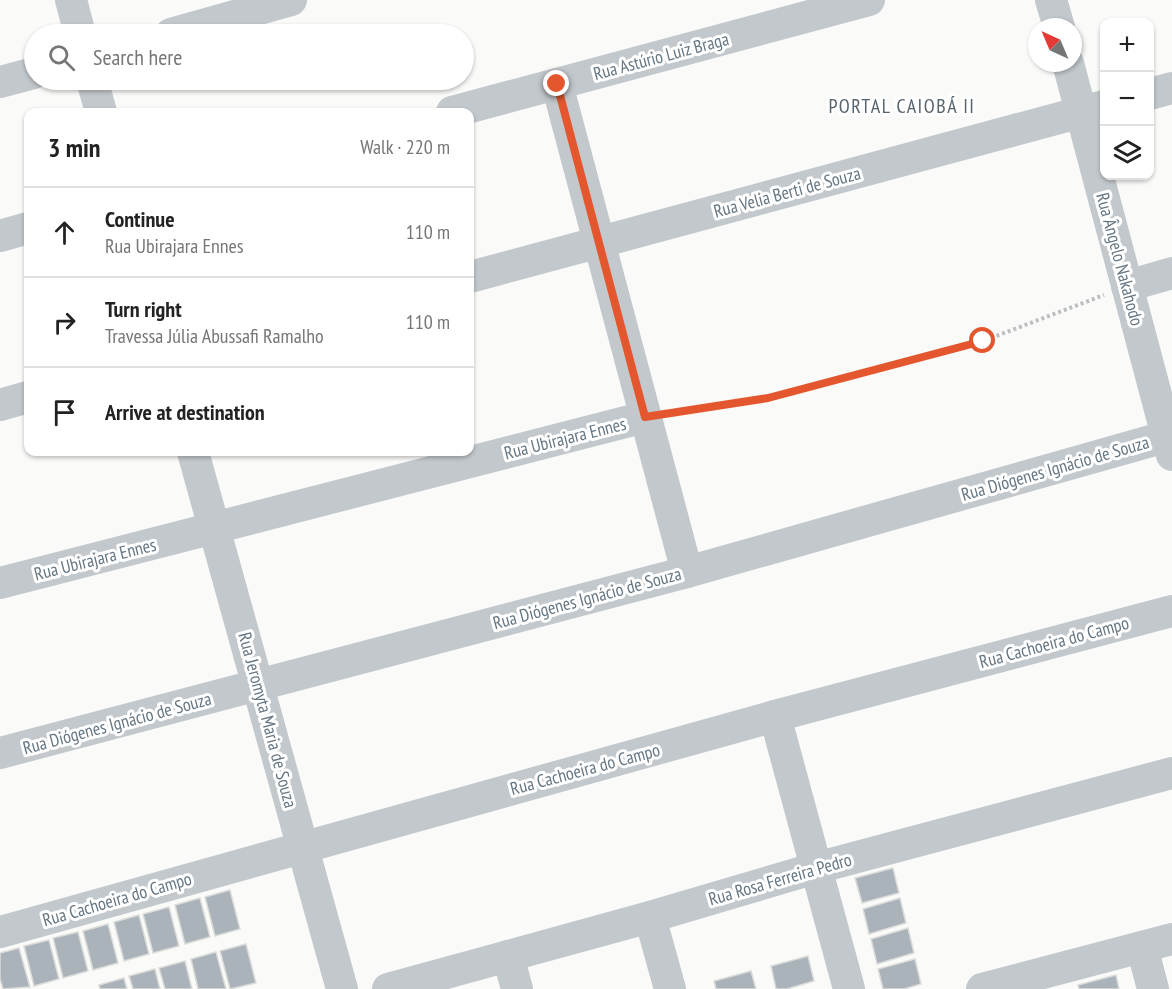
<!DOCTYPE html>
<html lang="en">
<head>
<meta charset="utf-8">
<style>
  :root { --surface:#fff; --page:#f6f6f6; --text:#222; --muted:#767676; --line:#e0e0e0 }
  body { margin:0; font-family:"PT Sans Narrow",sans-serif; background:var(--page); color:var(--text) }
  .controls { position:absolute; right:18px; top:18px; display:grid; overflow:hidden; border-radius:12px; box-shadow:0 2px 4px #0004 }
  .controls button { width:54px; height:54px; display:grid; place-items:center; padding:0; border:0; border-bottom:2px solid var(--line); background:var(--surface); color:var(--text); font:30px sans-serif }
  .compass { position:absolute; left:1028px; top:18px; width:54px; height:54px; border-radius:50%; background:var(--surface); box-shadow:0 2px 4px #0004; rotate:316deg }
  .stop { position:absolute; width:18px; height:18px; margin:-14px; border:4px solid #e4572e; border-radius:50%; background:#fff }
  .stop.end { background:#e4572e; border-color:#fff; box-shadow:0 2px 6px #0008 }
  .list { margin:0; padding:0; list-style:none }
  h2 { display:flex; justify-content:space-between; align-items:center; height:78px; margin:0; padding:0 24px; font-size:26px }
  h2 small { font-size:20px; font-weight:400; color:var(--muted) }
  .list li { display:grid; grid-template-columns:39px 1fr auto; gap:18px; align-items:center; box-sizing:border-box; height:90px; padding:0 24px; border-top:2px solid var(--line) }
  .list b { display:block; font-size:22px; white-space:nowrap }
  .list p { margin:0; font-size:20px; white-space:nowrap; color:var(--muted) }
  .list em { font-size:20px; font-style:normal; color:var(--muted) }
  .icon { flex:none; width:33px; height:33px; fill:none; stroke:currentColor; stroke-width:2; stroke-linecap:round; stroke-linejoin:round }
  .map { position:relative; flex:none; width:1172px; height:989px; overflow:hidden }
  .search { position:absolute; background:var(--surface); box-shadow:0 2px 4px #0004; left:24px; top:24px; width:450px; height:66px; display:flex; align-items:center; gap:15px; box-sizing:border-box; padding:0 21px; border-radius:33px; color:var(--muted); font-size:22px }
  .panel { position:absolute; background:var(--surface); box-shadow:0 2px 4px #0004; left:24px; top:108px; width:450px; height:348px; border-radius:12px }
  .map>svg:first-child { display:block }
</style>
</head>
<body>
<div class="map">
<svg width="1172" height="989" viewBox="0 0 1172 989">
  <rect width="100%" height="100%" fill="#fafaf8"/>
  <g fill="#aab3b9" stroke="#dcdcda" stroke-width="1.5">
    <path d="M893 868 899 893 862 903 855 878Z"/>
    <path d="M230 890 240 929 215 936 205 897Z"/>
    <path d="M200 898 210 937 185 944 175 905Z"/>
    <path d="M900 898 906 923 869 934 863 909Z"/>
    <path d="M169 907 179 946 153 953 143 914Z"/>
    <path d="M139 915 149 954 124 961 114 922Z"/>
    <path d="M108 924 118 963 93 970 83 931Z"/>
    <path d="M908 928 914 953 877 964 871 939Z"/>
    <path d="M78 932 88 971 63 978 53 938Z"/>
    <path d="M49 940 59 979 34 986 24 946Z"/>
    <path d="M246 944 256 983 230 989 220 951Z"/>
    <path d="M19 948 30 987 3 989 0 979V953Z"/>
    <path d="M216 952 226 989H198L191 959Z"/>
    <path d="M808 956 814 981 787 989H776L771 966Z"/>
    <path d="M915 959 921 984 904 989H883L878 969Z"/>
    <path d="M185 961 192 989H165L159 968Z"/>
    <path d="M155 969 160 989H133L129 976Z"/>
    <path d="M751 971 756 989H716L714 981Z"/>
    <path d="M1116 975 1119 989H1079L1078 985Z"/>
    <path d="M124 978 127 989H100L99 985Z"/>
  </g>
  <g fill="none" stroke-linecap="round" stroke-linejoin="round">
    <path stroke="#bbbfc2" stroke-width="4" stroke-dasharray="3 3" stroke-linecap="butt" d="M670 413 768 398 983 341 1104 295"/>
    <g stroke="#c3c8cc" stroke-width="32">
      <path d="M71 0 80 34"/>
      <path d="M1051 0 1059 27"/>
      <path d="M171 34 291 0"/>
      <path d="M1068 63 1172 455"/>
      <path d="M92 80 101 112"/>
      <path d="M0 82 34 73"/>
      <path d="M557 84 687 572"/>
      <path d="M1150 94 1172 88"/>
      <path d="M452 112 869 0"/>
      <path d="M0 236 28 228"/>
      <path d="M470 277 1104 106"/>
      <path d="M1127 286 1172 273"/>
      <path d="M0 405 28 397"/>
      <path d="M193 452 342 989"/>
      <path d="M0 583 645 417"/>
      <path d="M775 716 849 989"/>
      <path d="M0 753 687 572 1172 435"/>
      <path d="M650 917 670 989"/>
      <path d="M0 932 775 716 1172 611"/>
      <path d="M1142 947 1153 989"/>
      <path d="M508 956 517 989"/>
      <path d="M388 989 650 917 816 868 1172 773"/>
      <path d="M982 989 1172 939"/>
    </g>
  </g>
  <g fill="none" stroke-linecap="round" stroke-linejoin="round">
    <path stroke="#e4572e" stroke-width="8" d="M557 84 645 417 768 398 983 341"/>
  </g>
  <g text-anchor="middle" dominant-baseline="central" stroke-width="6" stroke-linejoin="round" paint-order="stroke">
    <g font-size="18" fill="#657683" stroke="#fff">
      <text transform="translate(661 56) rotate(-15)">Rua Astúrio Luiz Braga</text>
      <text transform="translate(787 192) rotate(-15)">Rua Velia Berti de Souza</text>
      <text transform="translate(1120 259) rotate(75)">Rua Ângelo Nakahodo</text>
      <text transform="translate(565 438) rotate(-14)">Rua Ubirajara Ennes</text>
      <text transform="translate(1055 468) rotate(-16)">Rua Diógenes Ignácio de Souza</text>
      <text transform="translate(95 559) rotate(-14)">Rua Ubirajara Ennes</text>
      <text transform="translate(587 598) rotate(-15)">Rua Diógenes Ignácio de Souza</text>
      <text transform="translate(1054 642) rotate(-15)">Rua Cachoeira do Campo</text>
      <text transform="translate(268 720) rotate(75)">Rua Jeromyta Maria de Souza</text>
      <text transform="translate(117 723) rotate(-15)">Rua Diógenes Ignácio de Souza</text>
      <text transform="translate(585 769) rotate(-15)">Rua Cachoeira do Campo</text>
      <text transform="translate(780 879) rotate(-16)">Rua Rosa Ferreira Pedro</text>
      <text transform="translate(117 899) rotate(-16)">Rua Cachoeira do Campo</text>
    </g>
    <g font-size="20" letter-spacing="1.5" fill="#57646e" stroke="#fff">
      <text x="902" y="106">PORTAL CAIOBÁ II</text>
    </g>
  </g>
</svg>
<div class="controls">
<button>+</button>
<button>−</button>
<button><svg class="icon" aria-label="layers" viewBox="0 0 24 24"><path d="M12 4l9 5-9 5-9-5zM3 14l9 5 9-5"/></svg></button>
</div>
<svg class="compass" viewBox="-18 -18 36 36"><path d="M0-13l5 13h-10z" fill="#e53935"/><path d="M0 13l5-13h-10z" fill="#767676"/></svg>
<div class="stop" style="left:983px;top:341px"></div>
<div class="stop end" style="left:557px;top:84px"></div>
<div class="search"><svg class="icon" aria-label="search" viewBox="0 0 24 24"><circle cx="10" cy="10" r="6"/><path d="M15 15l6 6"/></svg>Search here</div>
<section class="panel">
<h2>3 min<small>Walk · 220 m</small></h2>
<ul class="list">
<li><svg class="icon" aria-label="ahead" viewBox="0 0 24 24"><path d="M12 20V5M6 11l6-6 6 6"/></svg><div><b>Continue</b><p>Rua Ubirajara Ennes</p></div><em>110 m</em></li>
<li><svg class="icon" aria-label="right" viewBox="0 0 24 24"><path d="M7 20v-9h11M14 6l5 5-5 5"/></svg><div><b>Turn right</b><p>Travessa Júlia Abussafi Ramalho</p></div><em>110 m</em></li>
<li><svg class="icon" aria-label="arrive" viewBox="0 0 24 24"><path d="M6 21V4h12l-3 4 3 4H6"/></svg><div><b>Arrive at destination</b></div></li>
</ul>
</section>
</div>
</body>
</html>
